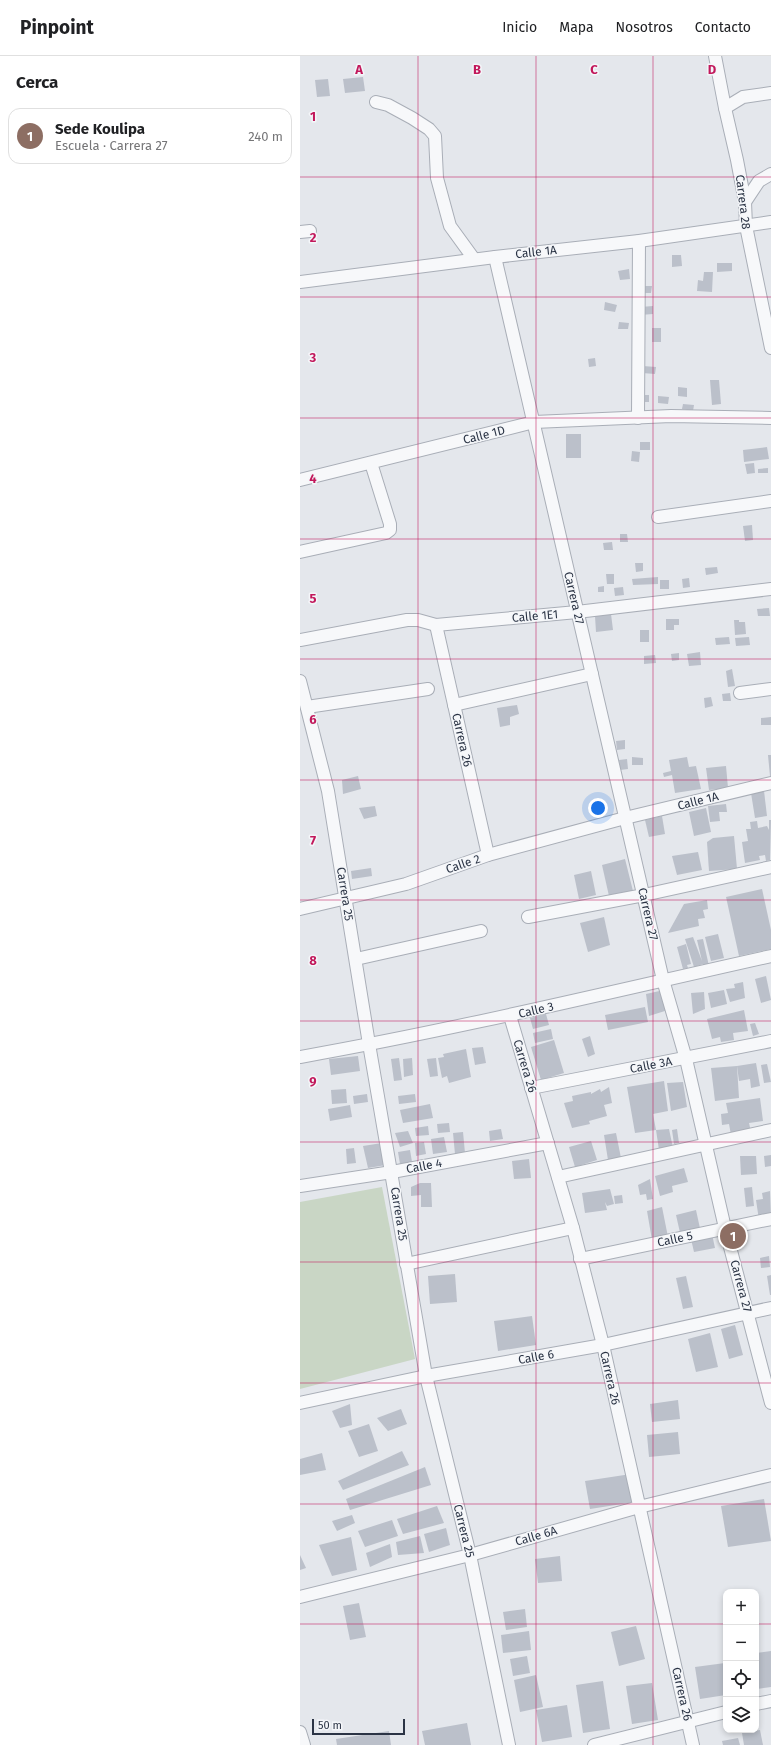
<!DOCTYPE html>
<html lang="es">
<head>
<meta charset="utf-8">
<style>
  :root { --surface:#fff; --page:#f6f6f6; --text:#202124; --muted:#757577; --line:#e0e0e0; --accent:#d1495b }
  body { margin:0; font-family:"Fira Sans",sans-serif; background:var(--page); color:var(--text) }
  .controls { position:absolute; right:12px; bottom:12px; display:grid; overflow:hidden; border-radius:8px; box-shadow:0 2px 6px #0003 }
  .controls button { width:36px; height:36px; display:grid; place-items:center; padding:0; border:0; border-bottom:1px solid var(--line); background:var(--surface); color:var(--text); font:20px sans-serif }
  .scale { position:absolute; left:12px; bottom:10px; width:93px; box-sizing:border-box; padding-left:4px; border:2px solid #2b3445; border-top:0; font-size:11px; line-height:14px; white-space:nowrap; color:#2b3445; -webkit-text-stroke:3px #f4f6f9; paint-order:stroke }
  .you { position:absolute; left:298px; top:752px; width:14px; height:14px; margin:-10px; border:3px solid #fff; border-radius:50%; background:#1a73e8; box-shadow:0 0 0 6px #1a73e833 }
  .badge { display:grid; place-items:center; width:26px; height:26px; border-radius:50%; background:var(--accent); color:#fff; font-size:13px; font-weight:700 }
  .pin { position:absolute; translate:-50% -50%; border:2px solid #fff; box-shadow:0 1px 4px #0006 }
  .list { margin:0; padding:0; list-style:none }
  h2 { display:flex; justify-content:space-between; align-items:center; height:52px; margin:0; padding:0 16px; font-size:17px }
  h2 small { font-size:13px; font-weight:400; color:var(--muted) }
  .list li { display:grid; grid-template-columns:26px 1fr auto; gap:12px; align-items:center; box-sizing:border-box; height:56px; margin:0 8px 8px; padding:0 8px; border:1px solid var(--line); border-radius:12px }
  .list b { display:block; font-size:15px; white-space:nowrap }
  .list p { margin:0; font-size:13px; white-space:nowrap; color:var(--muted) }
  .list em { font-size:13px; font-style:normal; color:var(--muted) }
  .icon { flex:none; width:22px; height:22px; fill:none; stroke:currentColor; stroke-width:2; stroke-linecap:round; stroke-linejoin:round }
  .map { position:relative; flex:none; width:471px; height:1689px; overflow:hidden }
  header { display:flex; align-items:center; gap:24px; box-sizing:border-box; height:56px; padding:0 20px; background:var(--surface); border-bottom:1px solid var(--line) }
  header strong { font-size:19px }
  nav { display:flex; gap:22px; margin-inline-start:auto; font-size:14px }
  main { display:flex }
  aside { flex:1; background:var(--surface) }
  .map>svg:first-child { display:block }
</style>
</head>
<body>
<header>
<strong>Pinpoint</strong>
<nav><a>Inicio</a><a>Mapa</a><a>Nosotros</a><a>Contacto</a></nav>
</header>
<main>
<aside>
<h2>Cerca<small></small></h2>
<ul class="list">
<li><span class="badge" style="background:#8d6e63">1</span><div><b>Sede Koulipa</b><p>Escuela · Carrera 27</p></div><em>240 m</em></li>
</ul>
</aside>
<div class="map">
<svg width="471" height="1689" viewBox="0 0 471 1689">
  <rect width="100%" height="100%" fill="#e4e7ec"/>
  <path fill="#c9d6c5" d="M82 1131 115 1303 0 1333V1146Z"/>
  <g fill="#bbc0ca">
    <path d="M63 21 65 35 45 37 43 23Z"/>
    <path d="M28 23 30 40 17 41 15 24Z"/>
    <path d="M372 199H381L382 210 372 211Z"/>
    <path d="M417 207H432V215L417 216Z"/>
    <path d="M329 213 330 223 320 224 318 215Z"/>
    <path d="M404 216H413L412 236 397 235 398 224 403 225Z"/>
    <path d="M345 230H352L351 237H344Z"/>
    <path d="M305 246 317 249 315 256 304 254Z"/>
    <path d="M353 250V258L340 259V251Z"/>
    <path d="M319 266 329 267 328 273H318Z"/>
    <rect x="352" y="272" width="9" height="14"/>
    <path d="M295 302 296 310 289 311 288 303Z"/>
    <path d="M343 310 356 311 355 318 342 317Z"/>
    <path d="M410 324H419L421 348 412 349Z"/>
    <path d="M378 331 387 332V341L378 340Z"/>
    <path d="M340 339H349V346H341Z"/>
    <path d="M358 340 369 341 368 348 358 347Z"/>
    <path d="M383 348 394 349 393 355 382 353Z"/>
    <rect x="266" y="378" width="15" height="24"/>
    <rect x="340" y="386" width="10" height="8"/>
    <path d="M467 391 469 403 444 406 443 394Z"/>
    <path d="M332 395 340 396 339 406 331 405Z"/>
    <path d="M454 407 455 417 447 418 445 408Z"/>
    <path d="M468 412V417H458V413Z"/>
    <path d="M452 469 453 484 445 485 443 470Z"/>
    <path d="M320 478H327L328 486H320Z"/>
    <path d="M312 486 313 494H304L303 487Z"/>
    <path d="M335 507H343V515L336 516Z"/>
    <path d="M417 511 418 517 406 519 405 512Z"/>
    <path d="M306 518H314V528H307Z"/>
    <path d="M358 521V528L333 529 332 523Z"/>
    <path d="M389 522 390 531 383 532 382 523Z"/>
    <rect x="360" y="524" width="9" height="9"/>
    <path d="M304 530V536H298V531Z"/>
    <path d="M323 531 324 539 315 540 314 532Z"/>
    <path d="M469 552 470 560H458L457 553Z"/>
    <path d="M311 558 313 574 296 576 295 560Z"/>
    <path d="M366 563H379V569H374V574H366Z"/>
    <path d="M434 564H439V566H445L446 578 435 579Z"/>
    <rect x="340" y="574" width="9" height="12"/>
    <path d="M429 581 430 588 416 589 415 582Z"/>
    <path d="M449 581 450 589 436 590 435 582Z"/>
    <path d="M400 596 401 609 389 610 387 598Z"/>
    <path d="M379 597V604L372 605 371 598Z"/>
    <path d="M355 599 356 607 344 608V600Z"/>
    <path d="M432 613 435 630 428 631 426 615Z"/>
    <path d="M430 637 431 645H423L422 638Z"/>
    <path d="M411 641 413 650 405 652 404 642Z"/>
    <path d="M217 649 219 658 210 661V669L200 671 197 652Z"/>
    <path d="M471 661V669H461V662Z"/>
    <path d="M325 684V693L317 694 316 685Z"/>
    <path d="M468 699H471V720H470Z"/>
    <path d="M332 701 343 702V709H332Z"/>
    <path d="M387 701 389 711 396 710 401 733 375 737 372 719 364 721 363 717 371 715 369 704Z"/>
    <path d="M327 703 328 713 320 714 319 704Z"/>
    <path d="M426 710 428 732 409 734 406 712Z"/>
    <path d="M58 720 61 733 43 738 42 724Z"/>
    <path d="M464 735 467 760 455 762 451 737Z"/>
    <path d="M426 748 427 756H419L420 765 410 766 408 750Z"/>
    <path d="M75 750 77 760 64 763 59 752Z"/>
    <path d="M406 752 411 776 394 780 389 756Z"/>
    <path d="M362 760 365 778 349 781 345 764Z"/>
    <path d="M469 764H471L470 804 466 805 465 799 459 800 460 804 445 807 442 786 448 785 446 773H451L450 766 457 765 458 772 467 770 469 774Z"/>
    <path d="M434 780 437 813 409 815 407 786 413 782Z"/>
    <path d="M398 796 402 814 377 819 372 800Z"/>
    <path d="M325 803 333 835 309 840 302 809Z"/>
    <path d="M71 812 72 820 52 823 51 815Z"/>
    <path d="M291 815 296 839 279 843 274 819Z"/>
    <path d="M462 833 471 874V893L439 900 426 841Z"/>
    <path d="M407 844 408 853 403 854 405 862 398 863 399 870 368 877 384 848Z"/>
    <path d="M304 861 310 889 288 896 280 867Z"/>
    <path d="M418 878 424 902 411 905 405 881Z"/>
    <path d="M393 881 402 905 397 884 403 883 409 910 403 911V908L394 911 385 883Z"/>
    <path d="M386 888 391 908 387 909 388 912 383 913 377 891Z"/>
    <path d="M466 920 471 944 461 947 455 923Z"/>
    <path d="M443 926 445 942 430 946 426 933 435 932 434 928Z"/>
    <path d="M364 934 368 954 349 960 346 938Z"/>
    <path d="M424 934 427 948 411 952 408 937Z"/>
    <path d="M404 936 405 953 393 958 391 937Z"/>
    <path d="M345 951 348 966 308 974 305 959Z"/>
    <path d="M444 954 448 975 433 977 434 984 421 986 420 981 412 983 407 963Z"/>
    <path d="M246 958 249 969 233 973 230 962Z"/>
    <path d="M455 967 459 978 453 980 450 968Z"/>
    <path d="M251 973 253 983 235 987 233 977Z"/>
    <path d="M290 980 295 998 288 1001 282 983Z"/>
    <path d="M254 984 264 1017 241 1024 231 991Z"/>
    <path d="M183 991 186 1007 175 1009 172 992Z"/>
    <path d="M166 993 171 1021 149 1027 147 1020 142 1022 138 1002 144 1001 143 998Z"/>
    <path d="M58 1000 60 1015 31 1019 29 1003Z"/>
    <path d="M99 1002 102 1024 94 1025 91 1003Z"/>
    <path d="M112 1002 113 1019 104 1021 103 1003Z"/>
    <path d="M136 1002 138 1020 130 1021 127 1003Z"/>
    <path d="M456 1007 460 1030 451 1032 450 1023 439 1025 437 1010Z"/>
    <path d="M467 1008 471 1026 464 1027 461 1009Z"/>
    <path d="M437 1010 439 1042 415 1045 411 1012Z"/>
    <path d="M364 1025 368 1055 353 1058 356 1074 369 1073 373 1092 359 1094 356 1074 335 1077 327 1031Z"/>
    <path d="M383 1026 387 1051 371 1055 367 1027Z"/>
    <path d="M309 1031 312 1047 304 1049 307 1060 289 1065 290 1068 272 1072 264 1047 273 1045 272 1040 291 1036V1038L300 1033 301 1036Z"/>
    <path d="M46 1033 47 1047 32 1048 31 1034Z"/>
    <path d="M67 1038 68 1046 54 1048 53 1040Z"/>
    <path d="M115 1038 116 1046 99 1048 98 1040Z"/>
    <path d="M460 1042 463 1065 449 1067 451 1076 431 1079 429 1068 422 1069 421 1058 428 1057 426 1047Z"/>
    <path d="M130 1048 133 1062 103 1067 100 1054Z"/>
    <path d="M50 1049 52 1061 30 1065 28 1053Z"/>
    <path d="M149 1067 150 1076 138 1077 137 1068Z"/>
    <path d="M128 1070 129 1079 116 1080 115 1072Z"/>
    <path d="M201 1073 203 1083 190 1085 189 1075Z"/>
    <path d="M377 1073 379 1087 374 1088 372 1074Z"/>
    <path d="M108 1075 113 1087 100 1091 95 1077Z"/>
    <path d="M163 1076 165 1097 155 1098 153 1077Z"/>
    <path d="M316 1077 321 1102 308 1104 304 1079Z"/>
    <path d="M144 1081 147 1096 133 1098 131 1083Z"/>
    <path d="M291 1085 297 1104 275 1111 269 1091Z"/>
    <path d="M124 1086 126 1098 116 1100 115 1087Z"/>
    <path d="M82 1087 86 1109 68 1112 63 1090Z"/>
    <path d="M54 1092 56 1107 47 1108 46 1093Z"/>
    <path d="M110 1094 112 1106 100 1108 98 1096Z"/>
    <path d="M471 1099V1110L465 1111 464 1100Z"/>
    <path d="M440 1100H456L457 1118 441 1119Z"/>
    <path d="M229 1103 231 1122 214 1123 212 1105Z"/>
    <path d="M384 1112 388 1126 372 1130 373 1136 360 1140 355 1120Z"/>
    <path d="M350 1123 353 1143 347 1144 346 1138 340 1139 338 1129Z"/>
    <path d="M120 1127H131L132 1151H121V1139L111 1140V1131Z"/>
    <path d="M452 1131 454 1150 446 1151 444 1132Z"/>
    <path d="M310 1133 314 1148 307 1150 305 1146 307 1154 285 1157 282 1137Z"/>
    <path d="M470 1135 471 1162 459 1164 456 1144 463 1143 462 1137Z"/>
    <path d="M322 1139 323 1147 315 1148 314 1140Z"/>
    <path d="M362 1151 368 1181 352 1184 347 1155Z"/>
    <path d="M396 1154 401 1177 381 1181 376 1159Z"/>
    <path d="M412 1178 415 1192 394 1196 391 1183Z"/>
    <path d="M469 1200 470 1211 461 1212 460 1202Z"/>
    <path d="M155 1218 157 1246 130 1248 128 1220Z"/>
    <path d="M471 1219V1239H470L467 1220Z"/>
    <path d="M386 1220 393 1251 383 1253 376 1222Z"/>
    <path d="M232 1260 236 1289 198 1295 194 1265Z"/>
    <path d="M435 1269 443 1299 429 1303 421 1273Z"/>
    <path d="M410 1277 418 1311 396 1316 388 1283Z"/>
    <path d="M378 1344 380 1363 352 1366 350 1348Z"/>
    <path d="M50 1348 52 1369 40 1372 32 1355Z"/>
    <path d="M101 1353 107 1368 88 1375 77 1362Z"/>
    <path d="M69 1368 78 1395 59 1401 48 1375Z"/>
    <path d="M378 1376 380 1398 349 1401 347 1379Z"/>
    <path d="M102 1395 109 1409 43 1434 38 1425Z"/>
    <path d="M22 1397 26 1414 0 1419V1403Z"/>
    <path d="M125 1411 131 1429 50 1454 46 1443Z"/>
    <path d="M331 1418 335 1446 290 1453 285 1425Z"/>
    <path d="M464 1443 471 1485 428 1491 421 1450Z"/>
    <path d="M137 1450 144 1467 103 1478 97 1463Z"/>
    <path d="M52 1459 55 1467 37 1475 32 1465Z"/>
    <path d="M92 1464 98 1480 65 1491 58 1475Z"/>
    <path d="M146 1472 150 1489 129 1496 124 1478Z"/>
    <path d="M120 1480 124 1497 98 1499 96 1486Z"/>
    <path d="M51 1481 57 1514 32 1520 19 1489Z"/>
    <path d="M90 1488 92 1501 70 1511 66 1497Z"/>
    <path d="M0 1499 6 1512 0 1514Z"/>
    <path d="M260 1500 262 1525 238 1527 235 1503Z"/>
    <path d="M59 1547 66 1581 50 1584 43 1550Z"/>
    <path d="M225 1553 227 1571 206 1574 203 1556Z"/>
    <path d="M336 1570 345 1603 319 1610 311 1576Z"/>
    <path d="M229 1575 231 1594 203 1597 201 1579Z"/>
    <path d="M471 1595V1631L457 1633 456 1597Z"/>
    <path d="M227 1600 230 1617 213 1620 210 1603Z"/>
    <path d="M425 1607 426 1639 400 1643 395 1611Z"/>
    <path d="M236 1619 243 1651 220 1656 214 1624Z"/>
    <path d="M303 1625 310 1673 283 1677 276 1629Z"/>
    <path d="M352 1627 358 1664 332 1668 326 1630Z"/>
    <path d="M267 1649 272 1681 242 1686 236 1654Z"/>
    <path d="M167 1667 171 1689H125L122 1675Z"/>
    <path d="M460 1674 463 1689H444L442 1677Z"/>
    <path d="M89 1675 91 1689H37L36 1683Z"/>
    <path d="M438 1682 440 1689H423L422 1685Z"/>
  </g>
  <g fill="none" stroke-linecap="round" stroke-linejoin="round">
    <defs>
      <g id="street">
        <path d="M415 0 425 52 437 104 445 146 446 170 471 292"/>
        <path d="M76 46 88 49 112 62 129 73 135 80 137 122 150 170 174 203"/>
        <path d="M425 52 443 41 471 37"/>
        <path d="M445 146 459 125 471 118"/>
        <path d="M0 176 10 175"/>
        <path d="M195 201 363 924 386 1003 425 1172 471 1347"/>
        <path d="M0 226 195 201 339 185 471 166"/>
        <path d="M338 362 339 185"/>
        <path d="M0 424 234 366 371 360 471 362"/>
        <path d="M358 461 471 445"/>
        <path d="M0 496 86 477 90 474V468L71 407"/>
        <path d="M136 569 188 799"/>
        <path d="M0 584 107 564H118L136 569 277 556 471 533"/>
        <path d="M0 625 28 735 69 988 126 1320 170 1499 209 1689"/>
        <path d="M440 637 471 633"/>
        <path d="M154 649 292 618"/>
        <path d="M7 651 128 633"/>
        <path d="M0 853 106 828 188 799 325 762 471 727"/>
        <path d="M228 861 344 839 471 811"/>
        <path d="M56 903 181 875"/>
        <path d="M210 960 273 1172 303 1289 393 1689"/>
        <path d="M0 1001C158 973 314 935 471 900"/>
        <path d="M231 1032 471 985"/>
        <path d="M258 1121 471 1074"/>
        <path d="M0 1130 92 1116 248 1087"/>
        <path d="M280 1203 471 1163"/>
        <path d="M106 1208 273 1172"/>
        <path d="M0 1347 126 1320 303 1289 471 1252"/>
        <path d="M0 1541 170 1499 339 1451 471 1419"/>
        <path d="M456 1648 471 1645"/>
        <path d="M0 1676 4 1689"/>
        <path d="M294 1689 426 1656"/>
      </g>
    </defs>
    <use href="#street" stroke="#a9aeb7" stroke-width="14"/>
    <use href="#street" stroke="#f7f8fa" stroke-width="12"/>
  </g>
  <path fill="none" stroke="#c2185b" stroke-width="1" stroke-opacity="0.55" d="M118 0V1689M236 0V1689M353 0V1689M0 121H471M0 241H471M0 362H471M0 483H471M0 603H471M0 724H471M0 844H471M0 965H471M0 1086H471M0 1206H471M0 1327H471M0 1448H471M0 1568H426M456 1568H471"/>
  <g text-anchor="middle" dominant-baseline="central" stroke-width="3" stroke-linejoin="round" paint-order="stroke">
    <g font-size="12" fill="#2b3445" stroke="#f4f6f9">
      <text transform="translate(443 146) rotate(83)">Carrera 28</text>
      <text transform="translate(236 196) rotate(-6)">Calle 1A</text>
      <text transform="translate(184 379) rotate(-14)">Calle 1D</text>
      <text transform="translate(274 542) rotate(77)">Carrera 27</text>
      <text transform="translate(235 560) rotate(-5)">Calle 1E1</text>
      <text transform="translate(162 684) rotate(77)">Carrera 26</text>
      <text transform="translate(398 745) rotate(-14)">Calle 1A</text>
      <text transform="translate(163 808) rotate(-19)">Calle 2</text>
      <text transform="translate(45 838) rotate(81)">Carrera 25</text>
      <text transform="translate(348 858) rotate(77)">Carrera 27</text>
      <text transform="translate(236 954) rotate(-13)">Calle 3</text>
      <text transform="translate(351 1009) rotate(-11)">Calle 3A</text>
      <text transform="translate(225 1010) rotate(73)">Carrera 26</text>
      <text transform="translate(124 1110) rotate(-11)">Calle 4</text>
      <text transform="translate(99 1158) rotate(81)">Carrera 25</text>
      <text transform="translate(375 1183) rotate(-12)">Calle 5</text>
      <text transform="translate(441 1230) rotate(75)">Carrera 27</text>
      <text transform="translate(236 1301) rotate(-10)">Calle 6</text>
      <text transform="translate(310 1322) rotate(77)">Carrera 26</text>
      <text transform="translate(164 1475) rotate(76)">Carrera 25</text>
      <text transform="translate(236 1480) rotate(-16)">Calle 6A</text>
      <text transform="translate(382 1638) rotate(77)">Carrera 26</text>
    </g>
  </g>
  <g font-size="13" text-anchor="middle" font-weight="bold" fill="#c2185b" stroke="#f4f6f9" stroke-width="3" stroke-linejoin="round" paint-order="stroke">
    <text x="59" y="18">A</text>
    <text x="177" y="18">B</text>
    <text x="294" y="18">C</text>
    <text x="412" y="18">D</text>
    <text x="13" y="65">1</text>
    <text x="13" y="186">2</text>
    <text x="13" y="306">3</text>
    <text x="13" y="427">4</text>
    <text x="13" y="547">5</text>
    <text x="13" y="668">6</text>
    <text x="13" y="789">7</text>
    <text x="13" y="909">8</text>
    <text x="13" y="1030">9</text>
  </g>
</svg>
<div class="controls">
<button>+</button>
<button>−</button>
<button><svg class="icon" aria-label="locate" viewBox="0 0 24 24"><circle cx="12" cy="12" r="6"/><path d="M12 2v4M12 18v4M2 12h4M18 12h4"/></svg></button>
<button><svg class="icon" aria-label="layers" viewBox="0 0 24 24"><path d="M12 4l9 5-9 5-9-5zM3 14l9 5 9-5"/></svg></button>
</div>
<div class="scale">50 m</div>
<div class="you"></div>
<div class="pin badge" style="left:433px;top:1180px;background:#8d6e63">1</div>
</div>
</main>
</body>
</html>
